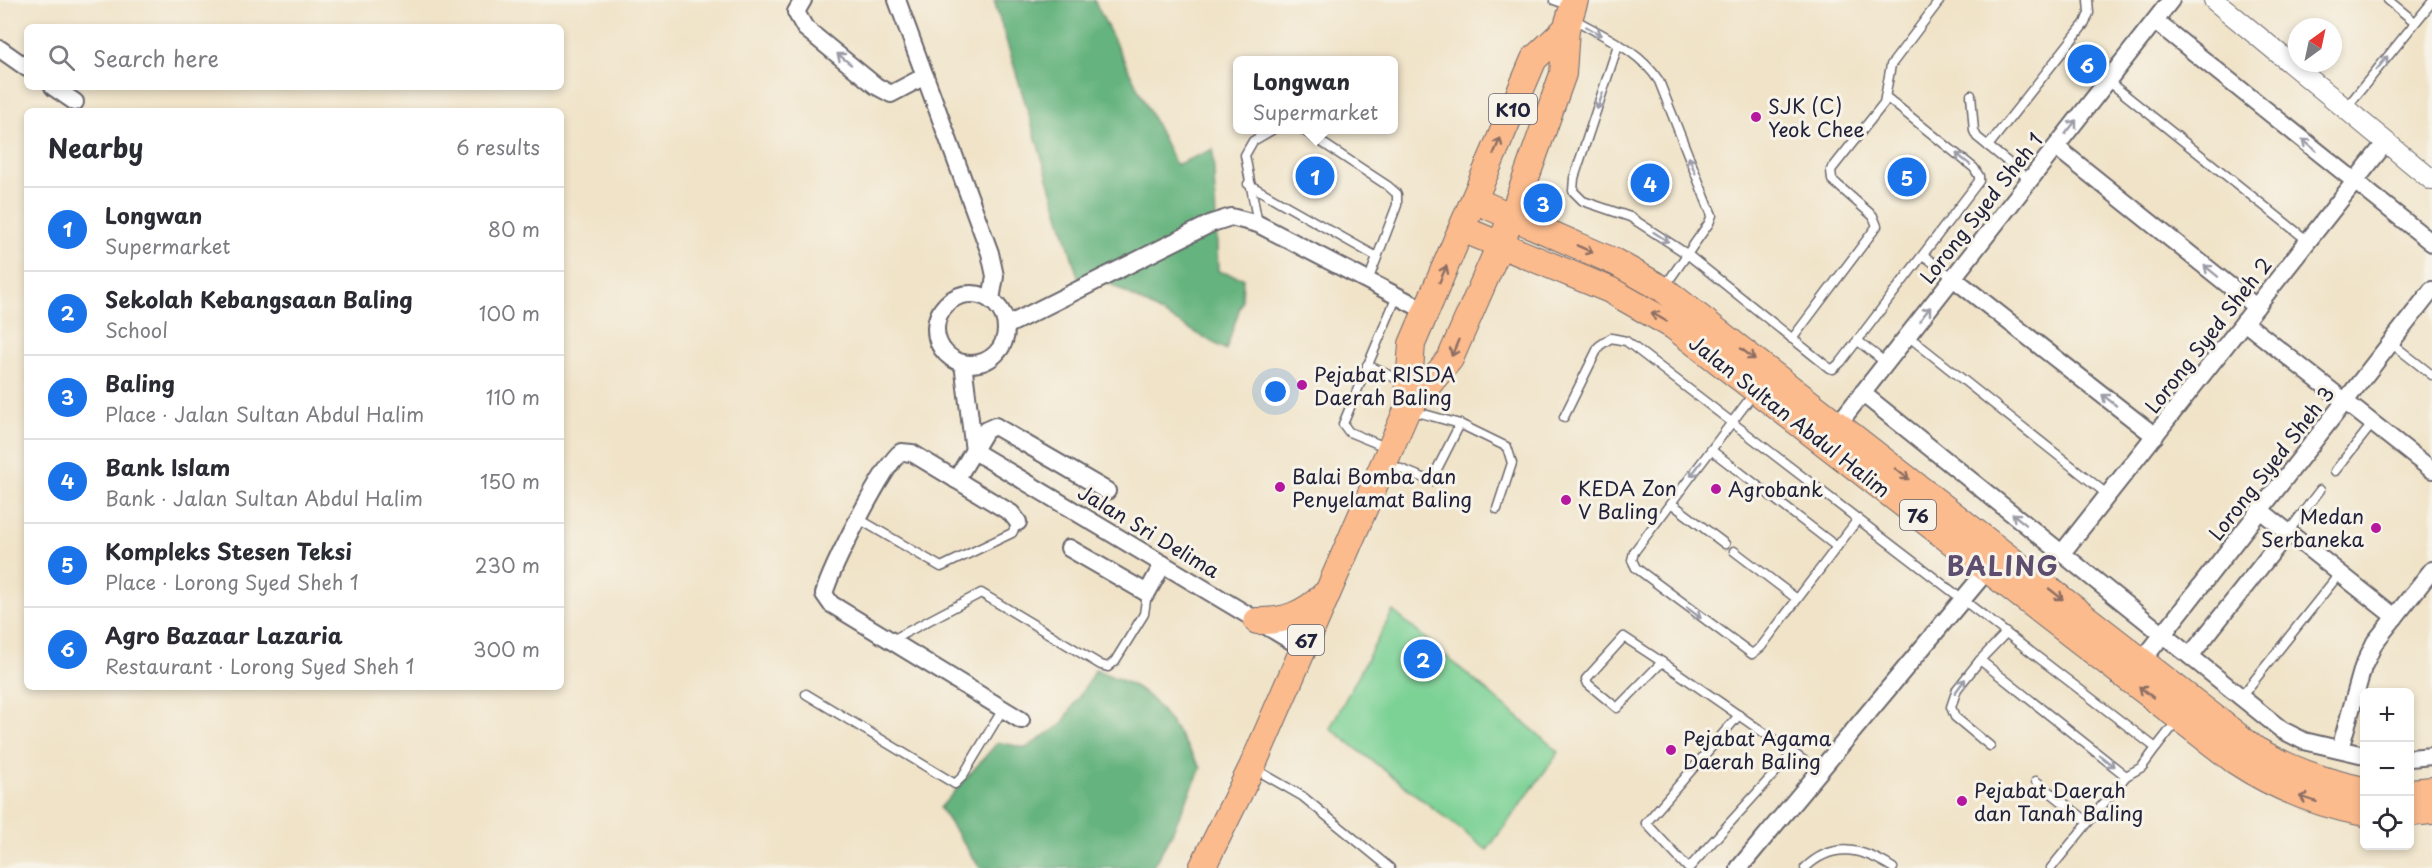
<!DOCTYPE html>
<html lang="en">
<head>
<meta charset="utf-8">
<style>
  :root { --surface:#fff; --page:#f7f7f7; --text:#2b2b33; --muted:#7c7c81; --line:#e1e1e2; --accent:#1a73e8 }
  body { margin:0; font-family:"Playpen Sans",sans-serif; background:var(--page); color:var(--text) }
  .controls { position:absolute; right:18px; bottom:18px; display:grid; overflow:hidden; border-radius:9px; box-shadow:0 3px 9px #0003 }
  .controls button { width:54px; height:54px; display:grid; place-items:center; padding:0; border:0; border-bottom:2px solid var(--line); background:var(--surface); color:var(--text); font:30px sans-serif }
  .compass { position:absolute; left:2288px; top:18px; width:54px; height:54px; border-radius:50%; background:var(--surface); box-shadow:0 3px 9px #0003; rotate:33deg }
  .you { position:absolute; left:1276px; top:392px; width:21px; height:21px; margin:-15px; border:4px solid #fff; border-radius:50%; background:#1a73e8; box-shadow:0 0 0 9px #1a73e833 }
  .badge { display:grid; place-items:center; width:39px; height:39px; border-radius:50%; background:var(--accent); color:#fff; font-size:20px; font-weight:700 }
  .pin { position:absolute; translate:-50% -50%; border:3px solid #fff; box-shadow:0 2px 6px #0006 }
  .popup { position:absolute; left:1233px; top:56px; width:165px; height:78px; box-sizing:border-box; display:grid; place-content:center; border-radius:9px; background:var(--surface); filter:drop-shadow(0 2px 4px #0005); font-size:20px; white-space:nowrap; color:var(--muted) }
  .popup b { font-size:22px; color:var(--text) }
  .popup::after { content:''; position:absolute; left:50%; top:100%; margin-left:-12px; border:12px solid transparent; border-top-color:var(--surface) }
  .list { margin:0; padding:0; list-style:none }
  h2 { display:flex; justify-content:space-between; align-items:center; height:78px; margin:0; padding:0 24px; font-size:26px }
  h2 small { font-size:20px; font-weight:400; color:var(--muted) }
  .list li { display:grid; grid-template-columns:39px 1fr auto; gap:18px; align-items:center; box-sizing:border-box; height:84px; padding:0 24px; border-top:2px solid var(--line) }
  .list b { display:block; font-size:22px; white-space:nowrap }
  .list p { margin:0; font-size:20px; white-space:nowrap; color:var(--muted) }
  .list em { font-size:20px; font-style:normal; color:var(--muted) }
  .icon { flex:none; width:33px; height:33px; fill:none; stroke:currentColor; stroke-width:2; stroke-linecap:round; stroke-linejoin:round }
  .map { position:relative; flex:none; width:2432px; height:868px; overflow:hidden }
  .search { position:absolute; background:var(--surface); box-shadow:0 3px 9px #0003; left:24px; top:24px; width:540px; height:66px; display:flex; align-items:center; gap:15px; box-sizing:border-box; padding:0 21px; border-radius:9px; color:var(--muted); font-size:22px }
  .panel { position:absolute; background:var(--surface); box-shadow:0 3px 9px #0003; left:24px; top:108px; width:540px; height:582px; border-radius:9px }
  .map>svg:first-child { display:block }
</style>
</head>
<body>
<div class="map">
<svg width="2432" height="868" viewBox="0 0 2432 868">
  <rect width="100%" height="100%" fill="#f7f3e8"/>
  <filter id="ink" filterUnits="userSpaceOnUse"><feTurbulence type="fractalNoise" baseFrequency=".0167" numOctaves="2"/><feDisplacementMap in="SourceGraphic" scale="12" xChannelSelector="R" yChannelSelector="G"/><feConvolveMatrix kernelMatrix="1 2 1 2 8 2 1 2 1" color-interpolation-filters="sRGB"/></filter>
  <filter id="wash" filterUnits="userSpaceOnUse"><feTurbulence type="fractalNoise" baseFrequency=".008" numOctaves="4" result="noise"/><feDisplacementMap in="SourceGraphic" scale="24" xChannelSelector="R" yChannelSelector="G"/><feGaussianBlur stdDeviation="1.35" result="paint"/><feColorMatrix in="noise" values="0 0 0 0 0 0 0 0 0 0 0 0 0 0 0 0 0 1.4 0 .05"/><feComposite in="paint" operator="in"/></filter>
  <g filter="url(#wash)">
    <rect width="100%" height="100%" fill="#f0e3c8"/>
    <path fill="#7cd195" stroke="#4f7a68" stroke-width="1.5" d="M1393 611 1559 752 1487 850 1330 728Z"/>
    <g fill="#65b37e" stroke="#446a5c" stroke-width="1.5">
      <path d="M994 0H1094L1176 165 1213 149 1218 271 1243 278 1242 301 1226 350 1107 282 1082 290Z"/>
      <path d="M1096 669C1109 677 1122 679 1134 686 1159 699 1185 744 1201 768L1170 837 1152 868H980L940 808 998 742 1026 748 1062 724Z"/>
    </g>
  </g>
  <g filter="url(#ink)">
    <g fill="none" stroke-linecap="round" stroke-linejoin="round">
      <defs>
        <g id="service">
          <path d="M1554 0 1571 6"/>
          <path d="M2388 0 2415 22"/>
          <path d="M1572 18C1603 36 1639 50 1659 81L1709 208 1712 215 1709 223 1665 286"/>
          <path d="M1618 45 1574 178 1573 191 1583 201 1630 217 1687 254 1829 368 1833 369 1841 362 1979 181V176L1974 168 1886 97"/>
          <path d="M2108 81 2308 241"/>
          <path d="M1971 95 1974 131 1977 137 2030 180"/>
          <path d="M2346 108 2432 2"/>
          <path d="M1303 130 1388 186 1397 194V205L1368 281"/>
          <path d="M1988 146 2085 23 2089 13 2088 0"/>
          <path d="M1248 184 1377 257"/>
          <path d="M1258 224 1245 155 1253 141 1272 130"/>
          <path d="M1923 255 1953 278"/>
          <path d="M1908 336 2108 495"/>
          <path d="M1792 339 1877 226 1873 216 1832 180 1831 170 1884 103 1891 65 1940 0"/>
          <path d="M1858 341 1886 363"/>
          <path d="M2391 343 2432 375"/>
          <path d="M1367 365 1406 383"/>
          <path d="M1754 393 1634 552 1632 560 1636 568 1752 654 1761 647 1858 519"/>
          <path d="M1413 411 1460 424 1507 447 1512 463 1497 509"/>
          <path d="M1564 417 1599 346 1611 338 1626 341 2156 748 2177 721"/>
          <path d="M1388 448 1349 432 1343 424 1397 296"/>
          <path d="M1711 450 1837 547"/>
          <path d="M1386 463 1431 481 1460 424"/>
          <path d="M2335 471 2373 423"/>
          <path d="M1671 503 1725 544"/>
          <path d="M859 519 941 567 1012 533 1018 522"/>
          <path d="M2288 532 2320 490"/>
          <path d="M1734 551 1797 599"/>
          <path d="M1624 637 1662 662 1617 708 1588 684 1586 679Z"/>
          <path d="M892 640 981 593 1101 665 1108 667 1115 661 1144 614 1147 593"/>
          <path d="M1980 660 2006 633"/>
          <path d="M1662 662 1819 771"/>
          <path d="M806 694 955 784 962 777 1003 709"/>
          <path d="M2241 697 2340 573"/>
          <path d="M1990 746 1955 717 1951 707 1957 689 1980 660 2126 776"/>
          <path d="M1255 769 1302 796 1390 868"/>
          <path d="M2036 781 2088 822"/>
          <path d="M1688 868 1646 823 1739 715"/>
          <path d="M1689 868 1793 753"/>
          <path d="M1805 868C1833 841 1862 848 1893 868"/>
          <path d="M2051 868 2126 776 2142 767 2156 748"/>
        </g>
        <g id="minor">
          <path d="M803 0 796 12 805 28 876 86 891 94 925 76"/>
          <path d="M897 0 990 253 995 276 991 300"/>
          <path d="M2155 21 2432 243"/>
          <path d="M0 49 27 68"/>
          <path d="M53 87 75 102"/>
          <path d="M2056 147 2256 307"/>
          <path d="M1953 278 2155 436"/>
          <circle cx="971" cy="329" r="35"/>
          <path d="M2244 322 2432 470"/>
          <path d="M1006 326 1212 223 1231 217 1258 224 1426 311"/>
          <path d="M963 363 974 451 1303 648"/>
          <path d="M1862 393 2282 730 2304 741 2364 755"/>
          <path d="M1832 432 2171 0"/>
          <path d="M956 480 986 430 995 426 1107 491"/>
          <path d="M2260 510 2395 617"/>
          <path d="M1018 522 1011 513 912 453 901 452C883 465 831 569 824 594L831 604 1021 720"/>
          <path d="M1069 548 1147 593 1163 564"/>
          <path d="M2062 553 2386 142"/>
          <path d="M2190 656 2288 532"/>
          <path d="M2142 661 2432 290"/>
          <path d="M2340 749 2363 667 2375 642 2432 570"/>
          <path d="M2410 758 2432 756"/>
          <path d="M1739 868 1988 569"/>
        </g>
        <path id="tertiary" d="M2214 0 2432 180"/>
        <g id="primary">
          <path d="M1474 200 1615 262 1663 289 2256 750C2291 770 2324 782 2364 790"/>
          <path d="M1462 229 1610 290 1673 326 2235 761C2276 788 2316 804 2364 813"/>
          <path d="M1407 410 1412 344 1534 59 1566 29"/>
          <path d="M1257 621C1284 622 1305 614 1324 595"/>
          <path d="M2410 792 2432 790"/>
          <path d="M2410 813 2432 811"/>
          <path d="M1202 868 1252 767 1407 410 1450 359 1512 217 1563 74 1566 29 1575 0"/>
        </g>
      </defs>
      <use href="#service" stroke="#6a666c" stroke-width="11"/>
      <use href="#minor" stroke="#6a666c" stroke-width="20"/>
      <use href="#tertiary" stroke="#6a666c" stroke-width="22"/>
      <use href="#primary" stroke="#6a666c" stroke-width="28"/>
      <use href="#service" stroke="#fff" stroke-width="8"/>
      <use href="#minor" stroke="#fff" stroke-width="16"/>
      <use href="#tertiary" stroke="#fff" stroke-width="20"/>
      <use href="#primary" stroke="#fbbb8d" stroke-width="26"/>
    </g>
    <defs><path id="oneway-shaft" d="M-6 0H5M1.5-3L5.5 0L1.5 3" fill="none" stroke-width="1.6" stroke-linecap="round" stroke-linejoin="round" transform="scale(1.5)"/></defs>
    <g stroke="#9c9ca7">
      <use href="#oneway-shaft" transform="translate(1594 31) rotate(30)"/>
      <use href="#oneway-shaft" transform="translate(844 59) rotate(-142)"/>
      <use href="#oneway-shaft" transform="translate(2382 63) rotate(-51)"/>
      <use href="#oneway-shaft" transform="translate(1600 101) rotate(109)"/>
      <use href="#oneway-shaft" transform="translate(2071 127) rotate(-52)"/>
      <use href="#oneway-shaft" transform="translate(2309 145) rotate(-141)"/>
      <use href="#oneway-shaft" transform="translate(1963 159) rotate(-141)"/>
      <use href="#oneway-shaft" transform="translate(1692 165) rotate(-112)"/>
      <use href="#oneway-shaft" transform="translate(1661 237) rotate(33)"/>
      <use href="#oneway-shaft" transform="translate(2211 271) rotate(-141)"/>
      <use href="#oneway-shaft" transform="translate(1925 314) rotate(-52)"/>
      <use href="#oneway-shaft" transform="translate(2109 400) rotate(-142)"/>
      <use href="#oneway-shaft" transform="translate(1696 469) rotate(127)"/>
      <use href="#oneway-shaft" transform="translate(2019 519) rotate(-141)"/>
      <use href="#oneway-shaft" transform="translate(1694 613) rotate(37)"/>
      <use href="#oneway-shaft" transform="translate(1960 686) rotate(-54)"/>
      <use href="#oneway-shaft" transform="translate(2107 761) rotate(38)"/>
    </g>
    <g stroke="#8e6e64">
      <use href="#oneway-shaft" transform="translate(1497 146) rotate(-67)"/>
      <use href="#oneway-shaft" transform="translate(1585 249) rotate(24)"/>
      <use href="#oneway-shaft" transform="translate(1443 274) rotate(-67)"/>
      <use href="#oneway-shaft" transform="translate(1659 317) rotate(-150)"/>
      <use href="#oneway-shaft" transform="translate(1455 348) rotate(113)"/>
      <use href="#oneway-shaft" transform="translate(1748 354) rotate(38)"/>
      <use href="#oneway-shaft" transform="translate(1902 474) rotate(38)"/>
      <use href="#oneway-shaft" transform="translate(2056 594) rotate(38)"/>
      <use href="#oneway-shaft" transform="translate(2146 692) rotate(-142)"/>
      <use href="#oneway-shaft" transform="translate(2308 799) rotate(-162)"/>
    </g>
  </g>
  <g fill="#b5179e" stroke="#f7f3e8" stroke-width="2">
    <circle cx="1756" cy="117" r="6"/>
    <circle cx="1302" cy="385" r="6"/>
    <circle cx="1280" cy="487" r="6"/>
    <circle cx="1716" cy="489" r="6"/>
    <circle cx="1566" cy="500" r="6"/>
    <circle cx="2376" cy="528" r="6"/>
    <circle cx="1671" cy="750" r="6"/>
    <circle cx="1962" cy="801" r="6"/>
  </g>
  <g text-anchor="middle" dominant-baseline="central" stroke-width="6" stroke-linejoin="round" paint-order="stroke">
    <g fill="#f7f3e8" stroke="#62616f" stroke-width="1.5">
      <rect x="1489" y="94" width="48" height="30" rx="4.5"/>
      <rect x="1900" y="500" width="36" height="30" rx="4.5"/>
      <rect x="1288" y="625" width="36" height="30" rx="4.5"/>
    </g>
    <g font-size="18" font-weight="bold" fill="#22223b">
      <text x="1513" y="109">K10</text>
      <text x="1918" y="515">76</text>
      <text x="1306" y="640">67</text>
    </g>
    <g font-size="20" fill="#22223b" stroke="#f7f3e8" text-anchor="start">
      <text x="1768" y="106">SJK (C)<tspan x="1768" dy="23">Yeok Chee</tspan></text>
      <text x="1314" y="374">Pejabat RISDA<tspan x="1314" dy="23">Daerah Baling</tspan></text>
      <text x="1292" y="476">Balai Bomba dan<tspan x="1292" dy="23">Penyelamat Baling</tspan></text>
      <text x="1578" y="488">KEDA Zon<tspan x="1578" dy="23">V Baling</tspan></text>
      <text x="1728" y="489">Agrobank</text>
      <text x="2364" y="516" text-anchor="end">Medan<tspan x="2364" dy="23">Serbaneka</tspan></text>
      <text x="1683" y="738">Pejabat Agama<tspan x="1683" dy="23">Daerah Baling</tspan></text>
      <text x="1974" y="790">Pejabat Daerah<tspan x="1974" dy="23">dan Tanah Baling</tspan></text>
    </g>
    <g font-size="20" fill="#22223b" stroke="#f7f3e8">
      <text transform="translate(1981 208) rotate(-52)">Lorong Syed Sheh 1</text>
      <text transform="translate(2208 335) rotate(-52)">Lorong Syed Sheh 2</text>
      <text transform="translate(1790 416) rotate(38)">Jalan Sultan Abdul Halim</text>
      <text transform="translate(2271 463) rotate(-52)">Lorong Syed Sheh 3</text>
      <text transform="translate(1149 531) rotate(31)">Jalan Sri Delima</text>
    </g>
    <g font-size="26" font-weight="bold" letter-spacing="1.5" fill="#5d4e70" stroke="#f7f3e8">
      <text x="2003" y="565">BALING</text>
    </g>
  </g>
</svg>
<div class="controls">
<button>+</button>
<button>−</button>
<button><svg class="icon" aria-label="locate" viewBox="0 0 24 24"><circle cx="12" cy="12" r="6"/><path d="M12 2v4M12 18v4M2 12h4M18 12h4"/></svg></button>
</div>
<svg class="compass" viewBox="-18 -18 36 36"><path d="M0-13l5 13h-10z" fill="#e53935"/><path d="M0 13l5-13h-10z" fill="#7c7c81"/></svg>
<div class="you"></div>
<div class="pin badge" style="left:1315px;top:176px">1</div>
<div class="popup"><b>Longwan</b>Supermarket</div>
<div class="pin badge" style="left:1423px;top:659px">2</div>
<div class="pin badge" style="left:1543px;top:203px">3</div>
<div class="pin badge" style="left:1650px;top:183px">4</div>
<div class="pin badge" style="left:1907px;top:177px">5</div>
<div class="pin badge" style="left:2087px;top:64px">6</div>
<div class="search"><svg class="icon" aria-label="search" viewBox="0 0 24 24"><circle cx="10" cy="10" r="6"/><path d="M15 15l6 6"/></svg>Search here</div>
<section class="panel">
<h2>Nearby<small>6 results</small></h2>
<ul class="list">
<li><span class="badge">1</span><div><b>Longwan</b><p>Supermarket</p></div><em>80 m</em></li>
<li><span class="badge">2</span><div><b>Sekolah Kebangsaan Baling</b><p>School</p></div><em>100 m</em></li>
<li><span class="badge">3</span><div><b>Baling</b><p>Place · Jalan Sultan Abdul Halim</p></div><em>110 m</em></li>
<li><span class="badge">4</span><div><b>Bank Islam</b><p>Bank · Jalan Sultan Abdul Halim</p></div><em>150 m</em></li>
<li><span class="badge">5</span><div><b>Kompleks Stesen Teksi</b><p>Place · Lorong Syed Sheh 1</p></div><em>230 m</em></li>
<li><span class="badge">6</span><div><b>Agro Bazaar Lazaria</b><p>Restaurant · Lorong Syed Sheh 1</p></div><em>300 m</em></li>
</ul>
</section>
</div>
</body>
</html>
